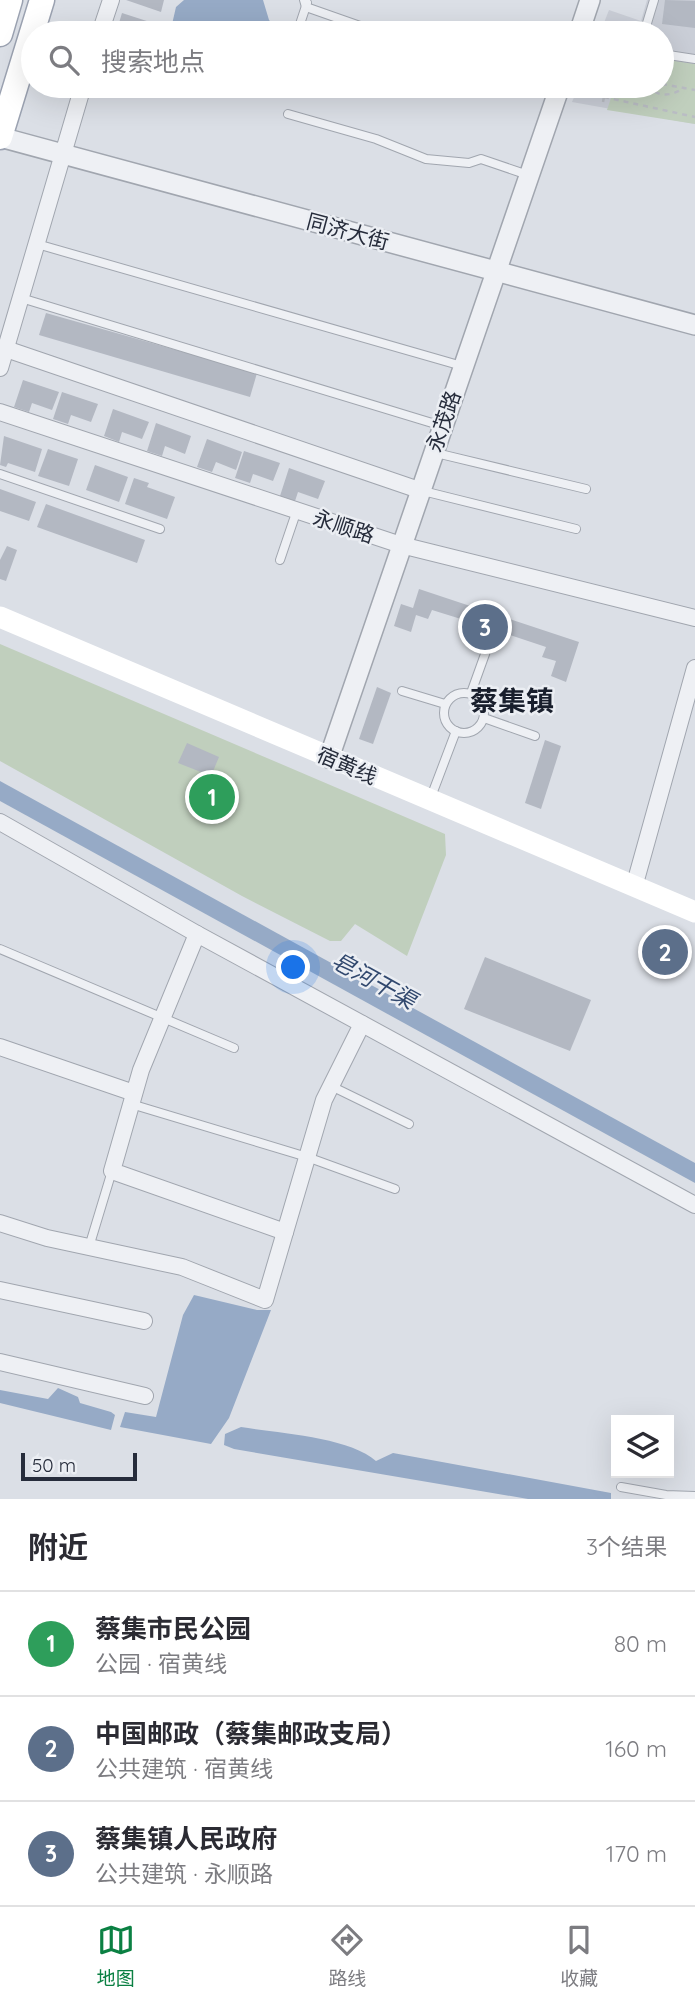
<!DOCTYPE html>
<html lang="zh">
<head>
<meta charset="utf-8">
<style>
  :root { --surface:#fff; --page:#f7f7f7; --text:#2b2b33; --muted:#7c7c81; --line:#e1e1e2; --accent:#0b8043 }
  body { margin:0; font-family:Quicksand,"Noto Sans SC",sans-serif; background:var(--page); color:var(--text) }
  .controls { position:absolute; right:21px; bottom:21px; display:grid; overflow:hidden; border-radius:0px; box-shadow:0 7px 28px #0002 }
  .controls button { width:63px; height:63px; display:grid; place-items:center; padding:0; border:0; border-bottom:2px solid var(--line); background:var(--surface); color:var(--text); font:35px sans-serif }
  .scale { position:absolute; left:21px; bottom:18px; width:116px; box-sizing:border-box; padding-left:7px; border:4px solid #262c3b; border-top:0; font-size:19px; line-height:24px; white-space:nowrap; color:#262c3b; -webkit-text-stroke:5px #ebeef3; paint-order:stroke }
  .you { position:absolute; left:294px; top:968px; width:24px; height:24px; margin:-18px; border:5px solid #fff; border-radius:50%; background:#1a73e8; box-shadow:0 0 0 10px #1a73e833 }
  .badge { display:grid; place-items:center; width:46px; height:46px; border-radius:50%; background:var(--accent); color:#fff; font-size:23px; font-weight:700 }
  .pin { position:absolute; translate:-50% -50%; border:4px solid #fff; box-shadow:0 2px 7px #0006 }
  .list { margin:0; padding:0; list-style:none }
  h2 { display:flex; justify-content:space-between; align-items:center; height:91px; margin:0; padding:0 28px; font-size:30px }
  h2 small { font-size:23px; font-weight:400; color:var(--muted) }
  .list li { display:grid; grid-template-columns:46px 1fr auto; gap:21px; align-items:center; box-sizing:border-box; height:105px; padding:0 28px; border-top:2px solid var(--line) }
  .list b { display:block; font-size:26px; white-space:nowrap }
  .list p { margin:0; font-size:23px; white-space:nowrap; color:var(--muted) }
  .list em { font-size:23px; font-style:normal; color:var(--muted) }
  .icon { flex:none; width:38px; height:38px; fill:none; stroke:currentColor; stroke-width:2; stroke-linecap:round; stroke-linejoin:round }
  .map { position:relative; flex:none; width:695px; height:1499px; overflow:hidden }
  .search { position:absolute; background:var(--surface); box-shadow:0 7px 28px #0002; left:21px; right:21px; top:21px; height:77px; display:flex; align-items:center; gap:18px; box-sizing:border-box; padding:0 24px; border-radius:38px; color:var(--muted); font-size:26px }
  .sheet { height:406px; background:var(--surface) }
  nav { display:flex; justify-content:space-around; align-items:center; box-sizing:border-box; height:98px; border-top:2px solid var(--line); background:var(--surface); font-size:19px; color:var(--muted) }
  nav a { display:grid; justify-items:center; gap:4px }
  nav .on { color:var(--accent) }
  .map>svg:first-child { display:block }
</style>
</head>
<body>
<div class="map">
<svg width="695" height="1499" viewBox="0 0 695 1499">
  <rect width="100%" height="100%" fill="#dbdfe6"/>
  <path fill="#caced7" d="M647 0H695V124L572 102 579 86H662V33H600L609 10 641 21Z"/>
  <g fill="#c0cfbd">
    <path d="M662 59 695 64V124L607 110 615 86H662Z"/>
    <path d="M0 644 445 834 446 855 407 956 355 924 341 941H330L242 896 0 761Z"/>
  </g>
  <g fill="#96aac6">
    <path d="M184 0H263L269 20 281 33H170L176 7Z"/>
    <path d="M0 781 695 1163V1183L0 801Z"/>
    <path d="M194 1295 257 1310H271L229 1418 211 1444 120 1427 125 1412 156 1417 183 1315Z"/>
    <path d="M58 1388 78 1397 80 1403 111 1412 115 1415 111 1430 0 1403V1390L48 1399Z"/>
    <path d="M241 1427C278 1433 350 1437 376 1461L393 1453 611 1493V1499H528L234 1449 224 1445 225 1434Z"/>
  </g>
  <g fill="#b3b8c2">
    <path d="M126 0H164L161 12Z"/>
    <path d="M665 0 695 1V28L662 24Z"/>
    <path d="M122 13 156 24 153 33H116Z"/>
    <path d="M46 313 257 373 250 397 39 335Z"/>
    <path d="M23 380 59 392 52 410 32 403 29 412 14 407Z"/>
    <path d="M62 392 98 404 91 422 71 415 68 424 53 419Z"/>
    <path d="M113 409 149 422 142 439 122 432 119 442 104 436Z"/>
    <path d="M156 423 191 436 185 454 165 446 162 456 147 451Z"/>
    <path d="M4 436 42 449 35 472 8 463 6 467 0 465Z"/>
    <path d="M207 439 242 452 236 470 216 462 212 472 197 467Z"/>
    <path d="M48 449 78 459 69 486 38 476Z"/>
    <path d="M244 451 280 463 273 481 253 474 250 483 235 478Z"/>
    <path d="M95 465 128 477 119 502 86 490Z"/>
    <path d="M289 468 325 481 318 499 298 492 295 501 280 496Z"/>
    <path d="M134 478 149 483 147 487 175 497 167 519 125 504Z"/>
    <path d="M0 489 36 502 29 521 0 511Z"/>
    <path d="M46 504 145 540 137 563 37 527Z"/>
    <path d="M7 546 17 550 6 581 0 579V560Z"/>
    <path d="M419 589 579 642 566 682 551 676 556 661 542 657 546 647 510 635 499 639 468 629 461 619 432 610 428 619 416 615 411 632 394 626 401 604 413 608Z"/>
    <path d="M377 687 391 693 373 744 359 739Z"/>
    <path d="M545 740 561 746 541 809 525 803Z"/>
    <path d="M187 743 219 757 211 776 178 763Z"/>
    <path d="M485 957 591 1000 570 1051 464 1009Z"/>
  </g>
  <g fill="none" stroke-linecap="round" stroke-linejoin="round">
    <defs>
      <g id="service">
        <path d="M304 0 306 7 380 33"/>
        <path d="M297 33 307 3"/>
        <path d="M644 33 654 0"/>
        <path d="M662 54 695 59"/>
        <path d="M527 86 556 96"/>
        <path d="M288 114 376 139 426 159 469 163 481 159 528 175"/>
        <path d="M37 244 462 366"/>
        <path d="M21 298 442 426"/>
        <path d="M436 453 586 489"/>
        <path d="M0 474 160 529"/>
        <path d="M423 491 576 529"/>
        <path d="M280 560 297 510"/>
        <path d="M402 691 445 704"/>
        <circle cx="464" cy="713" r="20"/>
        <path d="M471 693 489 643"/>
        <path d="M484 718 535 736"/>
        <path d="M431 797 456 731"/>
        <path d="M0 949 234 1048"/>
        <path d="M331 1086 409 1124"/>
        <path d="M131 1104 307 1157 395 1189"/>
        <path d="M89 1247 112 1171"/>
        <path d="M621 1487 666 1495 695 1496"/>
      </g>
      <g id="minor">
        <path d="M100 33 111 0"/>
        <path d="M6 349 419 490"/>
        <path d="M0 368 83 86"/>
        <path d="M0 412 401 545 695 618"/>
        <path d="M0 822 197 934 695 1205"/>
        <path d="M634 887 695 668"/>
        <path d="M197 934 141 1070 112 1171 285 1232"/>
        <path d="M0 1047 134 1093"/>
        <path d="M0 1223 47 1238 182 1267 265 1300 324 1100 362 1024"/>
        <path d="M0 1290 144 1321"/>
        <path d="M0 1362 145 1396"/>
      </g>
      <g id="tertiary">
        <path d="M579 33 590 0"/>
        <path d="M0 137 695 325"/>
        <path d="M329 758 560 86"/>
      </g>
      <g id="primary">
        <path d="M0 34 10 0"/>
        <path d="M0 137 42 0"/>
      </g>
    </defs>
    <use href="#service" stroke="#a1a6af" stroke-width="10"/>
    <use href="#minor" stroke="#a1a6af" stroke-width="18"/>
    <use href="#tertiary" stroke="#a1a6af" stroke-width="22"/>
    <use href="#primary" stroke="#9ba2b1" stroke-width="27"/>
    <g stroke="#babdc4" stroke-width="2.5" stroke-dasharray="5 5" stroke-linecap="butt">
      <path d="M662 84 695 90"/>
      <path d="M662 84 664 67"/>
      <path d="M647 86C658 97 670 97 684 88"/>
      <path d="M604 97 695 117"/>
      <path d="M603 102 606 86"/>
    </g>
    <use href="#service" stroke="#eef0f4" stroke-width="8"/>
    <use href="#minor" stroke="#eef0f4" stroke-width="16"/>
    <use href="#tertiary" stroke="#eef0f4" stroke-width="19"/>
    <path stroke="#fff" stroke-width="21" d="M0 617 695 912"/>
    <use href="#primary" stroke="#fff" stroke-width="24"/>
  </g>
  <g text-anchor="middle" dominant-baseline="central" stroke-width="5" stroke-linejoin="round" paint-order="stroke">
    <g font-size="21" fill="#262c3b" stroke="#ebeef3">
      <text transform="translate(348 231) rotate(15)">同济大街</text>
      <text transform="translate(443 421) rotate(-71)">永茂路</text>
      <text transform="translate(344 526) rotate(18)">永顺路</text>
      <text transform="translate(347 765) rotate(23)">宿黄线</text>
    </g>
    <g font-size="23" font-style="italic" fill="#31486e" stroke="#ebeef3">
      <text transform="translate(374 980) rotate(29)">皂河干渠</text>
    </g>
    <g font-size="28" font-weight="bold" fill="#181e2c" stroke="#ebeef3">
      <text x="512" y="700">蔡集镇</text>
    </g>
  </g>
</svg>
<div class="controls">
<button><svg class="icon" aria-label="layers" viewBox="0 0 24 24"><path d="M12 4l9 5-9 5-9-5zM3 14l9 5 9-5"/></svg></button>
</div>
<div class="scale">50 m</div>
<div class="you"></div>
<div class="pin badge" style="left:212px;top:797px;background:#2e9e5b">1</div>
<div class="pin badge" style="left:665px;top:952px;background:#5c6f8a">2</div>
<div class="pin badge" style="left:485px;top:627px;background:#5c6f8a">3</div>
<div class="search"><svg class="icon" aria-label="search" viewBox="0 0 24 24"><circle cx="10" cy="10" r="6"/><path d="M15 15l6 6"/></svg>搜索地点</div>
</div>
<section class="sheet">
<h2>附近<small>3个结果</small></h2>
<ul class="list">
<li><span class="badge" style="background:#2e9e5b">1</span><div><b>蔡集市民公园</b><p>公园 · 宿黄线</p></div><em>80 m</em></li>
<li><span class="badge" style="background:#5c6f8a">2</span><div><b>中国邮政（蔡集邮政支局）</b><p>公共建筑 · 宿黄线</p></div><em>160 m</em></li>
<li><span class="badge" style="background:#5c6f8a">3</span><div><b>蔡集镇人民政府</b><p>公共建筑 · 永顺路</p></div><em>170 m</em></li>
</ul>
</section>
<nav>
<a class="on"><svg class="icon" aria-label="map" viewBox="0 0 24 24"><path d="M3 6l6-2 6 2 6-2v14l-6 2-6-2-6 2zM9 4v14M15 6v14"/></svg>地图</a>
<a><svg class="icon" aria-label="directions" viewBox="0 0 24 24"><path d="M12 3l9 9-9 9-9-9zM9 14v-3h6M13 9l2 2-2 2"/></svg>路线</a>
<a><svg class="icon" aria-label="saved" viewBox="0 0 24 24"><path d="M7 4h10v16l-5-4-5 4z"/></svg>收藏</a>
</nav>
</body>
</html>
